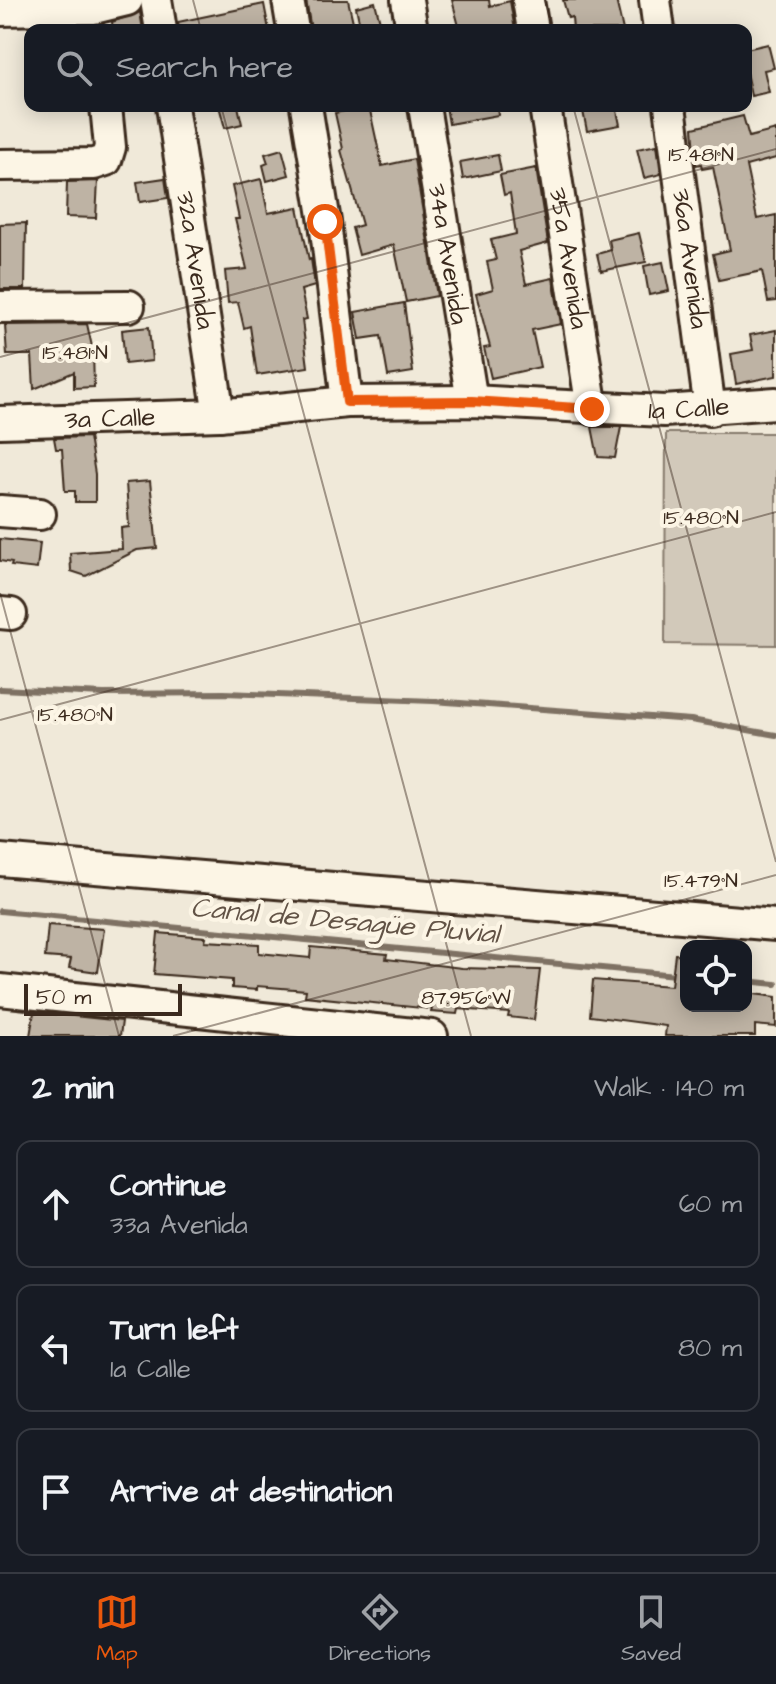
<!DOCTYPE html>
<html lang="en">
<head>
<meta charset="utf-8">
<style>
  :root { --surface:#171b24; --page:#20242c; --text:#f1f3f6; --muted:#9ea1a6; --line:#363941; --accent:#ea580c }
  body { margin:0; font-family:"Architects Daughter",sans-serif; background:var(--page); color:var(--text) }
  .controls { position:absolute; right:24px; bottom:24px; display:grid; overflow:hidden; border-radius:16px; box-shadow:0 4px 20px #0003 }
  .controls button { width:72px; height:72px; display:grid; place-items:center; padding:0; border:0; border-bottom:2px solid var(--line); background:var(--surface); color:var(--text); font:40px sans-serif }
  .scale { position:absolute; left:24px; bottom:20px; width:158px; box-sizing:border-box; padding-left:8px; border:4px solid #3b2a1e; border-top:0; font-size:22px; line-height:28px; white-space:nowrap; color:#3b2a1e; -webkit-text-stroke:6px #fcf5e5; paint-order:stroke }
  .stop { position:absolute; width:24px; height:24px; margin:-18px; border:6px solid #ea580c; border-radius:50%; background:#fff }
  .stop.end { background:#ea580c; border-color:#fff; box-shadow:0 2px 8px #0008 }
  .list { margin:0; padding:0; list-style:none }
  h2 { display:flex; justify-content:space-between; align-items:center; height:104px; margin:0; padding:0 32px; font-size:34px }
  h2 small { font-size:26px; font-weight:400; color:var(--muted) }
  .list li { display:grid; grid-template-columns:52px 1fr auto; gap:24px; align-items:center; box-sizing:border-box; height:128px; margin:0 16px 16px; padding:0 16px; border:2px solid var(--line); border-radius:16px }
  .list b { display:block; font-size:30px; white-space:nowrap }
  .list p { margin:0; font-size:26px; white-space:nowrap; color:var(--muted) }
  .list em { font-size:26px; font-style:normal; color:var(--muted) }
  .icon { flex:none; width:44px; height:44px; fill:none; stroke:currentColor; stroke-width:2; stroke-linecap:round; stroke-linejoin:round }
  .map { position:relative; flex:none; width:776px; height:1036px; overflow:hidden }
  .search { position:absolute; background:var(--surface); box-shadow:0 4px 20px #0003; left:24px; right:24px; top:24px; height:88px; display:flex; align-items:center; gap:20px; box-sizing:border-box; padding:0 28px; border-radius:16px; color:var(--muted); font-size:30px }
  .sheet { height:536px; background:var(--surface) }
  nav { display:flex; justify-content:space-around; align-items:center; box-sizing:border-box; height:112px; border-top:2px solid var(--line); background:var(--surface); font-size:22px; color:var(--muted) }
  nav a { display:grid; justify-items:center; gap:4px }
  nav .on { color:var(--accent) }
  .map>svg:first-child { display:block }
</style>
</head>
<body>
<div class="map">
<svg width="776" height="1036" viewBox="0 0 776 1036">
  <rect width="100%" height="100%" fill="#f0e9d9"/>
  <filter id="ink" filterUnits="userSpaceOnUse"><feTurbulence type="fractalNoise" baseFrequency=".0125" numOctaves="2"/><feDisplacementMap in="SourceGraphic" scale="16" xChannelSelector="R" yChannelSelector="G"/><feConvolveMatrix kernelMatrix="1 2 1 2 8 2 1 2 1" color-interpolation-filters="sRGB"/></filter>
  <g filter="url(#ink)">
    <path fill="#d2c9ba" stroke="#867a6c" stroke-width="2" d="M666 433H776V645L665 644Z"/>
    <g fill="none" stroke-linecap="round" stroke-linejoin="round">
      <g stroke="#7e7163" stroke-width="6">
        <path d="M0 689 103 694 224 693 433 701 691 720 776 735"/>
        <path d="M0 911 686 976"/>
        <path d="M746 981 776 984"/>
      </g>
    </g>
    <g fill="#beb3a4" stroke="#3b2a1e" stroke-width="2">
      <path d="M306 0H348L353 22 311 30Z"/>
      <path d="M452 0H489L490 6 510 1 515 30H460Z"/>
      <path d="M563 0H616L623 30H573L572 17 568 18Z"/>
      <path d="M375 2 382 30H361L356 7Z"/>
      <path d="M264 4 269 30H179L178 22Z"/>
      <path d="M140 12 143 30H113L112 22Z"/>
      <path d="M768 44 774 68 764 70 769 92 751 96 746 72V49Z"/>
      <path d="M219 106H238L242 124 225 128Z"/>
      <path d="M369 106 382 166 414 159 437 296 406 302 394 245 359 255 352 228 362 225 341 150 343 149 335 113Z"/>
      <path d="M446 106H497L498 115 449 124Z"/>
      <path d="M582 106H616L620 125 587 131Z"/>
      <path d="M743 116 749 137 776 130V158L746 166 757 219 776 215V301L768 302 762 271 719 280 713 254 730 250 713 167 702 169 701 164 696 165 693 128Z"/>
      <path d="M657 145 661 174 644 178 637 149Z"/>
      <path d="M282 149 289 175 267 181 263 165 268 163 265 154Z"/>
      <path d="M498 155 501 171 463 179 460 162Z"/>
      <path d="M536 168 548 243 519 251 526 284 553 278 561 324 532 330 540 367 491 378 484 348 490 347 476 294 493 289 487 262 496 260 491 240 516 234 510 193 504 195 500 175Z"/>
      <path d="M165 178 168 198 140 202 137 182Z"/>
      <path d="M261 179 268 213 298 207 309 260 311 259 315 286 301 290 307 319 302 320 308 367 257 375 250 326 244 328 238 302 228 303 225 271 247 269 235 219H239L232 186Z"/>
      <path d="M98 181 96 218 66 217 67 182Z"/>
      <path d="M26 223 25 289H0V224Z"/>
      <path d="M639 233 646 262 601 271 597 254 611 250 609 240Z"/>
      <path d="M663 262 669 291 649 295 644 266Z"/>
      <path d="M404 303 413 372 388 376 381 336 360 339 355 312Z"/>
      <path d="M87 324 93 351 94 387 74 388V372L34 389 32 355H7L5 325Z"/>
      <path d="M149 327 152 361 125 364 122 330Z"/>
      <path d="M776 330V376L736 384 731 354 753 350 750 335Z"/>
      <path d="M592 427H621L615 458 598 457Z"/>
      <path d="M89 437 95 474V502H75V491H65L62 449H56L54 438Z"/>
      <path d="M150 481 157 548 137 550 86 576 71 571 70 553 122 549 121 528 129 527 126 483Z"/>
      <path d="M0 539 40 543 37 569 11 566 12 563 0 561Z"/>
      <path d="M48 925 104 929 98 972 69 968 71 959 45 957Z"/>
      <path d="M158 933 206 937 205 941 259 944V953L310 958 311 947 387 954 386 959 462 968 540 970 534 1020 508 1017 509 1013 458 1009 457 1014 431 1012 432 1009 305 996 306 990 257 986V990L232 988V980L154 974Z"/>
      <path d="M675 954 686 955V1006H746V993L776 997V1027L755 1025V1036H665L666 1026 590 1016 593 980 671 986Z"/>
      <path d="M34 1012 122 1021 120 1036H30Z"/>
    </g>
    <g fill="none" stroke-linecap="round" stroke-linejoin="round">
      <defs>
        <g id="minor">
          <path d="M156 0 161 30"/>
          <path d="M288 0 293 30"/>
          <path d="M407 0 412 30"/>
          <path d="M528 0 533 30"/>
          <path d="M655 0 659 30"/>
          <path d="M0 10 94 8 127 0"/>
          <path id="s1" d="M172 106 219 415"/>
          <path d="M306 106 325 222 347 402"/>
          <path id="s2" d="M424 106 472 401"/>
          <path id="s3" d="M545 106 592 409"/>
          <path id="s4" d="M670 106 710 410"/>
          <path d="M0 165 94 164 106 160 110 147 106 106"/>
          <path d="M0 307 129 306"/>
          <path id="s5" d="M0 422 219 415 347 402 472 401 664 411 776 403"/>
          <path d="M0 511 40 514"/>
          <path d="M0 613 11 614"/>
          <path d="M0 860 776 925"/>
          <path d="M0 990 432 1036"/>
        </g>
      </defs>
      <use href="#minor" stroke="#3b2a1e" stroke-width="36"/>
      <use href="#minor" stroke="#fcf5e5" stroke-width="30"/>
    </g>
  </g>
  <g fill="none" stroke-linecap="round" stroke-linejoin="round" filter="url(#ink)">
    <path stroke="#ea580c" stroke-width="10" d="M325 222 347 402 472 401 592 409"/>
  </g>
  <path fill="none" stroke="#3b2a1e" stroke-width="2" stroke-opacity="0.45" d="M193 0 201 30M545 0 553 30M221 106 471 1036M573 106 776 862M0 357 776 149M0 593 119 1036M0 720 776 512M173 1036 776 875"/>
  <g text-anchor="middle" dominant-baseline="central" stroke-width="8" stroke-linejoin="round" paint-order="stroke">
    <g font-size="26" fill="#3b2a1e" stroke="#fcf5e5">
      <text stroke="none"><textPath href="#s2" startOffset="150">34a Avenida</textPath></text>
      <text stroke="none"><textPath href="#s3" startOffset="154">35a Avenida</textPath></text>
      <text stroke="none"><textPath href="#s4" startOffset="154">36a Avenida</textPath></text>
      <text stroke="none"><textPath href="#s1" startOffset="156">32a Avenida</textPath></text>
      <text stroke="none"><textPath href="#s5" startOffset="690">1a Calle</textPath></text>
      <text stroke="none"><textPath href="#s5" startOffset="110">3a Calle</textPath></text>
    </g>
    <g font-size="28" font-style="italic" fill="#625346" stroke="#fcf5e5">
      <text transform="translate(345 921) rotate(5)">Canal de Desagüe Pluvial</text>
    </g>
  </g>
  <g font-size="20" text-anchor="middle" fill="#3b2a1e" stroke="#fcf5e5" stroke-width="8" stroke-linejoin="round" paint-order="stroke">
    <text x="701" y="161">15.481°N</text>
    <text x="75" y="359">15.481°N</text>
    <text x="701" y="524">15.480°N</text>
    <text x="75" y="721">15.480°N</text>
    <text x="701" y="887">15.479°N</text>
    <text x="466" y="1004">87.956°W</text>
  </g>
</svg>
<div class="controls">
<button><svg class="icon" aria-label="locate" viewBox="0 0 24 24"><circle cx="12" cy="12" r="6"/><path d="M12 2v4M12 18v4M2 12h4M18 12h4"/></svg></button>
</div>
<div class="scale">50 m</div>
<div class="stop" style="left:325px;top:222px"></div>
<div class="stop end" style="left:592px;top:409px"></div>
<div class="search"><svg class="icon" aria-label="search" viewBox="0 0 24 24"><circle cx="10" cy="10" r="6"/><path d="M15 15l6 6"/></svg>Search here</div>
</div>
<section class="sheet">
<h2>2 min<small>Walk · 140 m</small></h2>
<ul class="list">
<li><svg class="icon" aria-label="ahead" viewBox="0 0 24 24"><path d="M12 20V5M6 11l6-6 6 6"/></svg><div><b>Continue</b><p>33a Avenida</p></div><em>60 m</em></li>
<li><svg class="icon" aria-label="left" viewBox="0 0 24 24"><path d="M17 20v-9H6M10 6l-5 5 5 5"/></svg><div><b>Turn left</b><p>1a Calle</p></div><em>80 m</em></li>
<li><svg class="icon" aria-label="arrive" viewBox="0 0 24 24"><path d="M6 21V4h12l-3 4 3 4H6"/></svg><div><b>Arrive at destination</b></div></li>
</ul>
</section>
<nav>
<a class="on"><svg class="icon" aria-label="map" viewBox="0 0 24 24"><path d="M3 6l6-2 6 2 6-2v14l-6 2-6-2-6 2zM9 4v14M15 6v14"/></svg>Map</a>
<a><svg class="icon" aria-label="directions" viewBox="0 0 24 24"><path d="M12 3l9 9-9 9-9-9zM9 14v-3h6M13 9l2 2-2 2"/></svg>Directions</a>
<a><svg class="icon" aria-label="saved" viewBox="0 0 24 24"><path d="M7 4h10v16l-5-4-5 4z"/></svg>Saved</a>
</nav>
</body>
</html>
